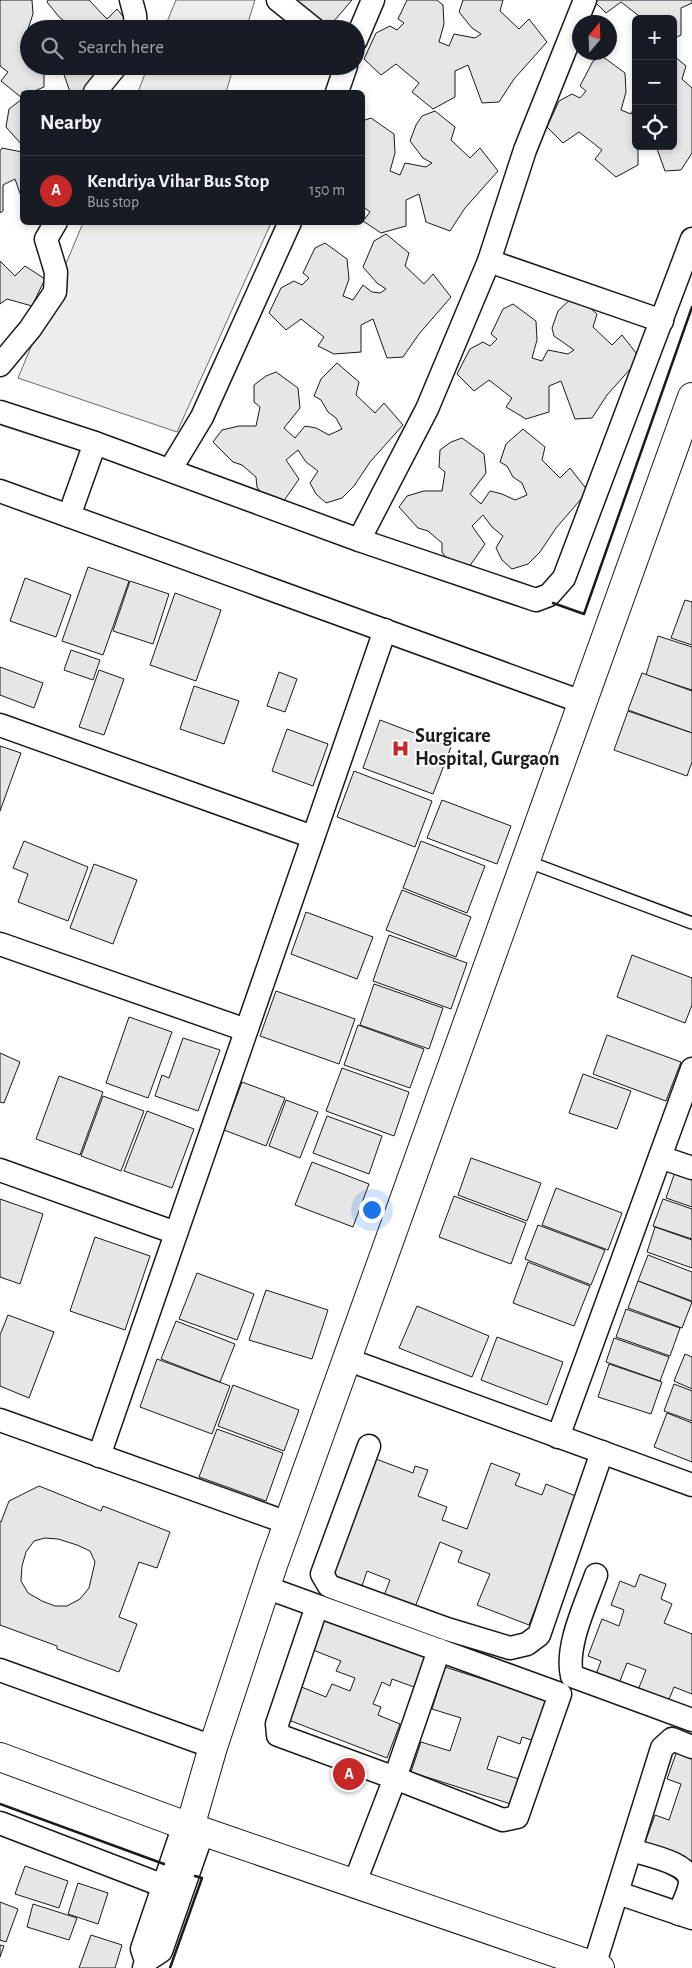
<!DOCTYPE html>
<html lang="en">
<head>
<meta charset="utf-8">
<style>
  :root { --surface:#171b24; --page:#242831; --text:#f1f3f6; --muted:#9ea1a6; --line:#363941; --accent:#c62828 }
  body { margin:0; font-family:"Alegreya Sans",sans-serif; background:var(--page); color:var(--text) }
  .controls { position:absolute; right:15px; top:15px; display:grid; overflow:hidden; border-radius:8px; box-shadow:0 2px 8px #0003 }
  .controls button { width:45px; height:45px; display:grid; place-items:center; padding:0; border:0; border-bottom:1px solid var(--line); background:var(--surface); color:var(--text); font:25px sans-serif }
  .compass { position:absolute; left:572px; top:15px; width:45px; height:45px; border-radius:50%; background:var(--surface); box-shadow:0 2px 8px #0003; rotate:19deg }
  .you { position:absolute; left:371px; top:1209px; width:18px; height:18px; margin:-12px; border:4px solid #fff; border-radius:50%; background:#1a73e8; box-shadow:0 0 0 8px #1a73e833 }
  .badge { display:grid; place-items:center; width:32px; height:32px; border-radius:50%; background:var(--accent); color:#fff; font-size:16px; font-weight:700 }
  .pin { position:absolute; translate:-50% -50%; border:2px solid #fff; box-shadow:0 1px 5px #0006 }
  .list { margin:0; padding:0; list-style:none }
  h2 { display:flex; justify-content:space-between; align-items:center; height:65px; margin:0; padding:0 20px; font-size:21px }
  h2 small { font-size:16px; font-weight:400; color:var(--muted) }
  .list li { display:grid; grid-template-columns:32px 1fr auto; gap:15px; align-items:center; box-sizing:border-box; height:70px; padding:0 20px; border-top:1px solid var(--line) }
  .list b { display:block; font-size:19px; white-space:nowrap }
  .list p { margin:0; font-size:16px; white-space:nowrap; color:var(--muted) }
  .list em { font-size:16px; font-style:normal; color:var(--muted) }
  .icon { flex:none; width:28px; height:28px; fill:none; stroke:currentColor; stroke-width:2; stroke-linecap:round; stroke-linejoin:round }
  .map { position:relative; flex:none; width:692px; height:1968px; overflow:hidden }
  .search { position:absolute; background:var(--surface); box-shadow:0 2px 8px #0003; left:20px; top:20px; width:345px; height:55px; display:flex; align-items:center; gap:12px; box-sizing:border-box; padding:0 18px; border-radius:28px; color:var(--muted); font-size:19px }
  .panel { position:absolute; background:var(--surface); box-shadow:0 2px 8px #0003; left:20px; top:90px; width:345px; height:135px; border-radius:8px }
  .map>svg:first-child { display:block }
</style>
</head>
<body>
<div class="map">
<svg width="692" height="1968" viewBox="0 0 692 1968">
  <rect width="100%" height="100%" fill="#fff"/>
  <g fill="#ededed" stroke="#6a6a6a">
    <path d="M176 0H255L246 29H164Z"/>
    <path d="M148 66H234L226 92H138Z"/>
    <path d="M83 223H271L177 432 18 378Z"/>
  </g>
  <g fill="#e6e6e6" stroke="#1a1a1a" fill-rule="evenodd">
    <path d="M0 0H32L33 14 27 32H29V66H44V87L32 92H22V98L1 81 8 72 0 66Z"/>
    <path d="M48 0H89L107 19 117 9 133 29H40L43 24 64 28 69 24 60 18 47 2Z"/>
    <path d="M294 0H352L328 28Z"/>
    <path d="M407 0H437L443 5 444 24 439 42 449 46 454 34 475 38 481 34 472 28 459 12 463 0H503L500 11 519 29 529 19 547 42 514 79 499 102 482 103 468 65 455 71V97L433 109 412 92 419 83 396 64 381 75 364 59 376 33 390 26 397 30 404 23 398 19Z"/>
    <path d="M593 0H692V3L681 8V35L673 39V19H643L621 2 606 13Z"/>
    <path d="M673 55 686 66 682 79 692 88V153L681 170 665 171 656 146H673Z"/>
    <path d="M602 56 625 73 626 92 621 110 631 114 636 104V146H638V165L616 177 595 159 602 150 579 132 563 143 547 127 559 101 572 94 580 98 586 91 580 86 593 61Z"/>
    <path d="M61 66H105L87 92H70Z"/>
    <path d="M22 99V145L6 127 9 109Z"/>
    <path d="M435 111 455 127 451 140 470 158 480 148 498 171 465 208 450 231 426 222 419 194 406 200V226L381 233 363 221 370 212 362 206V121L371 118 394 134 395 153 390 171 400 175 405 163 426 167 432 163 423 158 410 141 416 125 422 116Z"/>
    <path d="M2 148 22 152V199L15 179 3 185V211L0 213V151Z"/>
    <path d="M386 234 409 253 405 266 424 284 433 274 451 297 419 334 403 357 387 358 373 319 361 325V352L334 354 318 346 324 337 301 319 286 330 269 313 281 288 294 281 302 285 309 278 303 273 315 248 325 243 347 259 349 279 343 296 353 300 363 285 372 292 380 293 386 289 377 283 363 267 374 241Z"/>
    <path d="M0 261 15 276 25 266 45 279 32 306 7 299 0 304Z"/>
    <path d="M575 295 597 314 593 327 612 345 622 335 640 358 607 395 592 418 575 419 561 381 549 386V412L526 419 506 407 512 398 489 380 474 391 457 374 470 349 483 342 490 346 497 339 491 334 503 309 513 304 536 321 537 340 532 358 542 361 548 350 568 354 574 350 554 336 552 328 558 311Z"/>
    <path d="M337 363 359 382 356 395 375 413 384 403 403 425 370 462 354 486 342 498 326 503 316 494 310 483 318 471 306 462 298 450 286 460 299 479 281 505 268 504 257 487 256 477 242 465 233 462 213 442 222 430 239 426H256L260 407 254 402V385L266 376 276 372 298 388 300 408 284 428 295 438 305 426 316 428 329 435 342 429 336 418 328 412 321 400 314 396 321 379Z"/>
    <path d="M523 429 545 447 542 460 560 478 570 468 588 491 556 528 540 552 528 564 512 569 502 560 496 548 503 536 492 527 483 515 472 526 485 544 467 570H454L442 552V543L428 531 418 528 399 507 407 496 424 491H442L445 472 439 467 440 450 451 442 462 438 484 454 486 473 470 494 481 504 490 491 502 494 515 500 527 495 522 483 513 477 507 466 500 462 506 444Z"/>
    <path d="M88 567 129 581 103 655 62 641Z"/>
    <path d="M25 578 71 595 56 637 10 621Z"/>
    <path d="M130 581 169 594 153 644 113 631Z"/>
    <path d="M175 593 221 610 196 681 150 665Z"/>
    <path d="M685 600 692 602V645L671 638Z"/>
    <path d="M658 636 692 647V690L646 675Z"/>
    <path d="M71 650 100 660 93 680 64 670Z"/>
    <path d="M0 667 43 683 34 708 0 695Z"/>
    <path d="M99 670 124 679 104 735 79 727Z"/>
    <path d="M279 672 297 679 285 712 267 706Z"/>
    <path d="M642 673 692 691V733L628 710Z"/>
    <path d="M194 686 239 701 224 744 180 729Z"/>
    <path d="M628 711 692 733V762L687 776 614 750Z"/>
    <path d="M380 720 451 747 433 794 363 768Z"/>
    <path d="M287 729 328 744 313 786 272 771Z"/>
    <path d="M0 746 21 753 0 811Z"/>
    <path d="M354 771 432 801 415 847 337 817Z"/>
    <path d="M442 800 511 826 497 864 427 838Z"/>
    <path d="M24 841 88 867 68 921 18 902 28 874 13 868Z"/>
    <path d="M421 841 485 866 467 913 403 888Z"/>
    <path d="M94 864 137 880 113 944 70 928Z"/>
    <path d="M402 890 471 917 456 957 386 930Z"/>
    <path d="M306 912 373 937 357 979 291 954Z"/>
    <path d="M389 935 467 963 451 1009 373 981Z"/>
    <path d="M632 955 692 978V1005L685 1023 617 997Z"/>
    <path d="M374 984 443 1008 429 1049 360 1025Z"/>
    <path d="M276 991 355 1019 339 1064 260 1036Z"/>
    <path d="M129 1017 172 1032 148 1098 106 1083Z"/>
    <path d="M358 1025 424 1049 410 1088 344 1065Z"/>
    <path d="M607 1035 681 1062 666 1101 593 1074Z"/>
    <path d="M183 1038 220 1050 198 1111 155 1096 162 1075 169 1078Z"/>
    <path d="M0 1053 20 1062 4 1103 0 1102Z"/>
    <path d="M342 1068 409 1092 394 1136 326 1111Z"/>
    <path d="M583 1074 631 1091 617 1129 569 1113Z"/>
    <path d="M59 1076 103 1092 80 1155 36 1139Z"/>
    <path d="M242 1082 285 1098 266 1146 224 1130Z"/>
    <path d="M103 1096 144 1111 121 1171 81 1156Z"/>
    <path d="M286 1100 318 1112 300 1158 269 1146Z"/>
    <path d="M147 1111 194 1129 172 1188 124 1171Z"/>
    <path d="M327 1116 382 1136 369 1174 313 1153Z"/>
    <path d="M471 1158 541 1183 527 1221 458 1195Z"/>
    <path d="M312 1162 369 1184 353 1227 295 1205Z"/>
    <path d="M675 1172 692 1178V1207L666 1198Z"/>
    <path d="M556 1188 622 1213 608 1250 542 1225Z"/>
    <path d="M454 1196 526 1223 511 1264 439 1237Z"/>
    <path d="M0 1199 43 1214 20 1284 0 1277Z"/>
    <path d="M663 1199 692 1209V1239L653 1226Z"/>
    <path d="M538 1225 605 1250 591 1285 525 1259Z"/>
    <path d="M655 1227 692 1240V1268L647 1252Z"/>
    <path d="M95 1237 150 1256 125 1330 70 1311Z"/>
    <path d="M648 1255 692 1272V1301L638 1281Z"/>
    <path d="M528 1262 590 1286 574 1326 513 1303Z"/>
    <path d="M197 1273 254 1294 237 1340 179 1319Z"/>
    <path d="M638 1281 692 1302 682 1328 628 1308Z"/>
    <path d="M266 1290 328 1310 312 1359 249 1340Z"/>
    <path d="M417 1306 489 1336 472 1377 399 1348Z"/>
    <path d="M626 1309 680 1328 670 1356 616 1337Z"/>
    <path d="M8 1315 54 1332 29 1398 0 1386V1335Z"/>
    <path d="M176 1321 235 1344 220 1382 161 1359Z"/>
    <path d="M497 1337 563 1362 547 1405 481 1380Z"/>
    <path d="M614 1338 669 1357 660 1381 606 1362Z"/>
    <path d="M685 1354 692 1357V1389L674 1381Z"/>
    <path d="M157 1359 230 1386 212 1434 140 1407Z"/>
    <path d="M609 1364 662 1382 651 1414 598 1397Z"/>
    <path d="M674 1384 692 1391V1421L664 1411Z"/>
    <path d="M233 1385 299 1410 284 1451 218 1426Z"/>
    <path d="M667 1413 692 1423V1462L654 1447Z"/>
    <path d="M217 1429 283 1453 266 1501 199 1477Z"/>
    <path d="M376 1459 413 1473 415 1466 428 1470 418 1496 447 1507 442 1520 467 1529 491 1463 520 1474 515 1485 542 1495 546 1484 578 1497 529 1625 477 1605 490 1574 458 1562 462 1551 440 1542 414 1610 383 1598 390 1580 367 1571 361 1589 331 1578Z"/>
    <path d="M39 1486 101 1511 103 1506 170 1532 157 1568 139 1562 119 1617 137 1624 119 1672 57 1649V1646L0 1625V1521L1 1522 9 1501ZM45 1538 58 1539 77 1545 90 1551 95 1562 89 1588 80 1599 67 1606H55L42 1601 28 1593 21 1581 22 1566 26 1552 34 1541Z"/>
    <path d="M640 1574 666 1584 661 1599 672 1604 664 1623 692 1634V1694L674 1687 668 1702 638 1690 646 1670 627 1663 618 1686 595 1677 601 1661 588 1656 602 1619 619 1626 624 1610 611 1605 620 1581 635 1587Z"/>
    <path d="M325 1618 426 1657 414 1687 392 1679 390 1686 382 1682 373 1704 381 1707 378 1715 400 1724 387 1758 286 1719 299 1686 326 1697 332 1684 350 1691 355 1678 336 1671 341 1661 313 1650Z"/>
    <path d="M445 1667 551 1701 538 1742 522 1737 520 1744 498 1736 487 1769 525 1781 517 1806 411 1772 421 1742 450 1751 461 1718 432 1709Z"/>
    <path d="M678 1748 692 1753V1862L644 1845 655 1815 669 1820 681 1784 667 1779Z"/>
    <path d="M25 1866 68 1881 59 1908 15 1894Z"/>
    <path d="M78 1883 108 1893 98 1924 68 1914Z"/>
    <path d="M0 1902 18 1909 6 1942 0 1940Z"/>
    <path d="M33 1904 77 1918 69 1940 27 1927Z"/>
    <path d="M91 1935 122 1945 115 1968H79Z"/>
    <path d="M0 1945 4 1946 0 1957Z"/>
  </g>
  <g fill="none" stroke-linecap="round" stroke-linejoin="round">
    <defs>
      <path id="service" d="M526 861 692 923"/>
      <g id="minor">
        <path d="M131 0 135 15 136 29"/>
        <path d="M278 0 314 29"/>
        <path d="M356 40 373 0"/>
        <path d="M95 92 116 66"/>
        <path d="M337 92 346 66"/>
        <path d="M489 261 662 321"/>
        <path d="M0 365 30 329 55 292 56 272 46 239 56 222"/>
        <path d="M0 412 95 443 359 540 536 600 549 595 564 578 692 239"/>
        <path d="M170 470 202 417 290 222"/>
        <path d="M0 491 582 702"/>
        <path d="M69 516 95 443"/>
        <path d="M359 540 427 409 489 261 525 150 585 0"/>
        <path d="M0 725 313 837"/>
        <path d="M0 944 246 1030"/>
        <path d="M660 1157 692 1168"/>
        <path d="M0 1170 176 1233"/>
        <path d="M346 1359 692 1485"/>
        <path d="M0 1420 288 1523"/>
        <path d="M558 1437 692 1069"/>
        <path d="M369 1446 322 1574 329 1586 447 1629 510 1648 527 1644 539 1635 602 1452"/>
        <path d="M99 1456 385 630"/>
        <path d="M596 1575C586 1604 565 1646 572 1676L692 1720"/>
        <path d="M265 1587 560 1694 517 1817 503 1820 395 1778 278 1735 277 1724 317 1606"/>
        <path d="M0 1670 213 1747"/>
        <path d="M0 1823 164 1886"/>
        <path d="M631 1850C646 1855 692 1863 690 1883 689 1893 682 1905 679 1914"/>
        <path d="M355 1882 395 1778 439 1650"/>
        <path d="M618 1893 692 1918"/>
        <path d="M146 1961 161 1951 203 1831"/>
        <path d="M594 1966 662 1748 672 1739 692 1747"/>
        <path d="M144 1968 146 1961 142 1949 184 1825"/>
      </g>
      <g id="tertiary">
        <path d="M0 1757 184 1825 600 1968"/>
        <path d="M190 1827 213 1747 273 1565 692 397"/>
      </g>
    </defs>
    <use href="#service" stroke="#1a1a1a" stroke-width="14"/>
    <use href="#minor" stroke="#1a1a1a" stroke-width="25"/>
    <use href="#tertiary" stroke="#1a1a1a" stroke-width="30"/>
    <use href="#service" stroke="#fff" stroke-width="11"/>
    <use href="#minor" stroke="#fff" stroke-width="22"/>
    <use href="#tertiary" stroke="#fff" stroke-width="28"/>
    <g stroke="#1a1a1a" stroke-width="2.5">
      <path d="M553 603 584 614 692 307"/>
      <path d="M0 1804 164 1864"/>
      <path d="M170 1968 202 1878 195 1876"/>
    </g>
  </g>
  <defs>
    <symbol id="hospital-bare" viewBox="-9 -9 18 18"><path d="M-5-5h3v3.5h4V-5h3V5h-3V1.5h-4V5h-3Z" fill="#c62828" stroke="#fff" stroke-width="2.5" paint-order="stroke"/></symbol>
  </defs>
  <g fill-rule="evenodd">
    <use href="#hospital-bare" x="388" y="736" width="25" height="25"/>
  </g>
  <g text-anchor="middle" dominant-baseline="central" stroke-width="4" stroke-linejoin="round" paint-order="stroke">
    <g font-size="20" font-weight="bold" fill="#1a1a1a" stroke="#fff" text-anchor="start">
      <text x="415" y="736">Surgicare<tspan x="415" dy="23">Hospital, Gurgaon</tspan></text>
    </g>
  </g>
</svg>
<div class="controls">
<button>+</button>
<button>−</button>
<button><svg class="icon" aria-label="locate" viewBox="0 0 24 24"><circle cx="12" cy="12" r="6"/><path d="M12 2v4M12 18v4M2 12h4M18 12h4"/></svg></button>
</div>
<svg class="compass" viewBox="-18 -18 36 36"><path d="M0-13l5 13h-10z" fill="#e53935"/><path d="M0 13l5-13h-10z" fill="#9ea1a6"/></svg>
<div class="you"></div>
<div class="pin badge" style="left:349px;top:1774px">A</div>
<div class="search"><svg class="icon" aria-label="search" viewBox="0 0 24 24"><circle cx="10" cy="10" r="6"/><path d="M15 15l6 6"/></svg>Search here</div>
<section class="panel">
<h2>Nearby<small></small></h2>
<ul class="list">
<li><span class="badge">A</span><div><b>Kendriya Vihar Bus Stop</b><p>Bus stop</p></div><em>150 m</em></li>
</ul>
</section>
</div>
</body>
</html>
